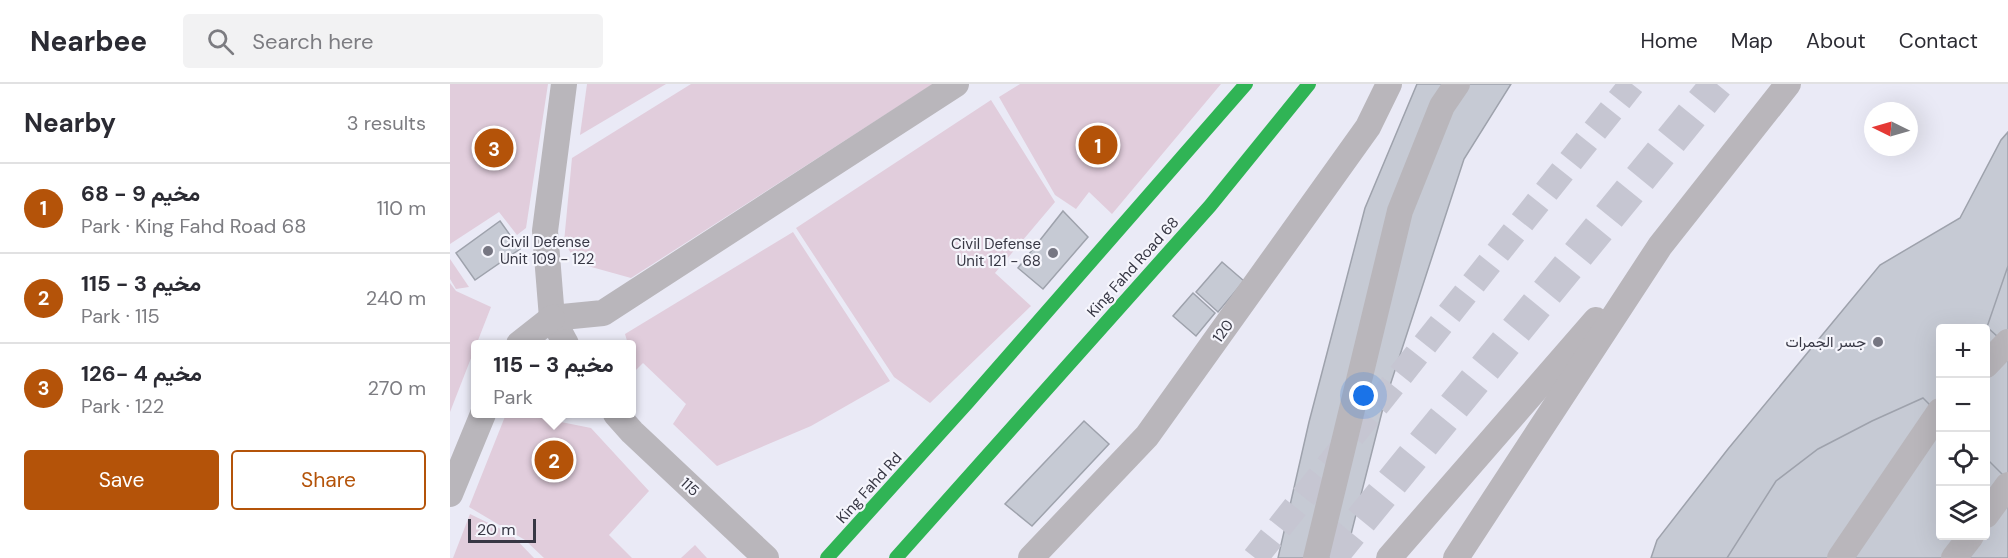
<!DOCTYPE html>
<html lang="en">
<head>
<meta charset="utf-8">
<style>
  :root { --surface:#fff; --page:#f2f2f3; --text:#2b2b33; --muted:#7c7c81; --line:#e1e1e2; --accent:#b45309 }
  body { margin:0; font-family:"DM Sans",Vazirmatn,sans-serif; background:var(--page); color:var(--text) }
  .controls { position:absolute; right:18px; bottom:18px; display:grid; overflow:hidden; border-radius:6px; box-shadow:0 6px 24px #0002 }
  .controls button { width:54px; height:54px; display:grid; place-items:center; padding:0; border:0; border-bottom:2px solid var(--line); background:var(--surface); color:var(--text); font:30px sans-serif }
  .compass { position:absolute; left:1414px; top:18px; width:54px; height:54px; border-radius:50%; background:var(--surface); box-shadow:0 6px 24px #0002; rotate:275deg }
  .scale { position:absolute; left:18px; bottom:15px; width:68px; box-sizing:border-box; padding-left:6px; border:3px solid #373744; border-top:0; font-size:16px; line-height:21px; white-space:nowrap; color:#373744; -webkit-text-stroke:4px #f5f5fc; paint-order:stroke }
  .you { position:absolute; left:914px; top:312px; width:21px; height:21px; margin:-15px; border:4px solid #fff; border-radius:50%; background:#1a73e8; box-shadow:0 0 0 9px #1a73e833 }
  .badge { display:grid; place-items:center; width:39px; height:39px; border-radius:50%; background:var(--accent); color:#fff; font-size:20px; font-weight:700 }
  .pin { position:absolute; translate:-50% -50%; border:3px solid #fff; box-shadow:0 2px 6px #0006 }
  .popup { position:absolute; left:21px; top:256px; width:165px; height:78px; box-sizing:border-box; display:grid; place-content:center; border-radius:6px; background:var(--surface); filter:drop-shadow(0 2px 4px #0005); font-size:20px; white-space:nowrap; color:var(--muted) }
  .popup b { font-size:22px; color:var(--text) }
  .popup::after { content:''; position:absolute; left:50%; top:100%; margin-left:-12px; border:12px solid transparent; border-top-color:var(--surface) }
  .list { margin:0; padding:0; list-style:none }
  h2 { display:flex; justify-content:space-between; align-items:center; height:78px; margin:0; padding:0 24px; font-size:26px }
  h2 small { font-size:20px; font-weight:400; color:var(--muted) }
  .list li { display:grid; grid-template-columns:39px 1fr auto; gap:18px; align-items:center; box-sizing:border-box; height:90px; padding:0 24px; border-top:2px solid var(--line) }
  .list b { display:block; font-size:22px; white-space:nowrap }
  .list p { margin:0; font-size:20px; white-space:nowrap; color:var(--muted) }
  .list em { font-size:20px; font-style:normal; color:var(--muted) }
  .actions { display:flex; gap:12px; padding:18px 24px }
  .actions a { flex:1; padding:14px 0; border:2px solid var(--accent); border-radius:6px; text-align:center; font-size:21px; color:var(--accent) }
  .actions .main { background:var(--accent); color:#fff }
  .icon { flex:none; width:33px; height:33px; fill:none; stroke:currentColor; stroke-width:2; stroke-linecap:round; stroke-linejoin:round }
  .map { position:relative; flex:none; width:1558px; height:474px; overflow:hidden }
  header { display:flex; align-items:center; gap:36px; box-sizing:border-box; height:84px; padding:0 30px; background:var(--surface); border-bottom:2px solid var(--line) }
  header strong { font-size:28px }
  nav { display:flex; gap:33px; margin-inline-start:auto; font-size:21px }
  .search { width:420px; height:54px; background:var(--page); display:flex; align-items:center; gap:15px; box-sizing:border-box; padding:0 21px; border-radius:6px; color:var(--muted); font-size:22px }
  main { display:flex }
  aside { flex:1; background:var(--surface) }
  .map>svg:first-child { display:block }
</style>
</head>
<body>
<header>
<strong>Nearbee</strong>
<div class="search"><svg class="icon" aria-label="search" viewBox="0 0 24 24"><circle cx="10" cy="10" r="6"/><path d="M15 15l6 6"/></svg>Search here</div>
<nav><a>Home</a><a>Map</a><a>About</a><a>Contact</a></nav>
</header>
<main>
<aside>
<h2>Nearby<small>3 results</small></h2>
<ul class="list">
<li><span class="badge">1</span><div><b>مخيم 9 - 68</b><p>Park · King Fahd Road 68</p></div><em>110 m</em></li>
<li><span class="badge">2</span><div><b>مخيم 3 - 115</b><p>Park · 115</p></div><em>240 m</em></li>
<li><span class="badge">3</span><div><b>مخيم 4 -126</b><p>Park · 122</p></div><em>270 m</em></li>
</ul>
<div class="actions"><a class="main">Save</a><a>Share</a></div>
</aside>
<div class="map">
<svg width="1558" height="474" viewBox="0 0 1558 474">
  <rect width="100%" height="100%" fill="#eaeaf6"/>
  <g fill="#e1cddc">
    <path d="M0 0H98L76 144 67 151 49 128 0 160Z"/>
    <path d="M137 0H216L130 51Z"/>
    <path d="M241 0H483L181 194 127 179 114 158 122 74Z"/>
    <path d="M570 0H771L662 130 639 108 626 125 605 111 549 13Z"/>
    <path d="M541 16 605 118 545 189 581 222 480 319 444 293 346 144Z"/>
    <path d="M343 148 440 297 361 342 267 382 223 340 236 320 193 279 185 287 182 284V260H178L175 250Z"/>
    <path d="M0 175 19 203 6 205 0 195Z"/>
    <path d="M0 199 6 207 41 223 0 328Z"/>
    <path d="M56 330H71L141 344 199 407 159 451 182 474H94L75 456 19 423Z"/>
    <path d="M20 430 61 450 84 474H3Z"/>
    <path d="M245 461 257 474H231Z"/>
  </g>
  <g fill="#c6cad4" stroke="#9ea2ac" stroke-width="1.5" fill-rule="evenodd">
    <path d="M967 0H1061L1014 75 934 320 895 474H828L859 338 915 124Z"/>
    <path d="M1558 48V474H1201L1207 456 1278 365 1430 181 1510 134 1551 56ZM1490 244H1536V452H1490Z"/>
    <path d="M613 127 638 153 593 205 568 184Z"/>
    <path d="M50 137 70 165 25 196 6 169Z"/>
    <path d="M772 178 794 197 768 228 746 208Z"/>
    <path d="M1558 182V262L1537 243Z"/>
    <path d="M743 209 765 229 746 252 723 232Z"/>
    <path d="M1473 314 1490 331V452H1536V374L1558 396V474H1277L1326 397 1368 365 1422 337Z"/>
    <path d="M634 337 659 360 582 442 555 420Z"/>
  </g>
  <g fill="none" stroke-linecap="round" stroke-linejoin="round">
    <path stroke="#c6c6d2" stroke-width="26" stroke-dasharray="26 13" stroke-linecap="butt" d="M805 474 1182 0"/>
    <path stroke="#c6c6d2" stroke-width="33" stroke-dasharray="33 16" stroke-linecap="butt" d="M880 474 1267 0"/>
    <g stroke="#b9b6bb" stroke-width="26">
      <path d="M114 0 95 147 102 234 116 260"/>
      <path d="M102 234 153 229 506 0"/>
      <path d="M69 260 102 234"/>
      <path d="M1536 281 1558 258"/>
      <path d="M166 330 182 348 316 474"/>
      <path d="M0 410 33 330"/>
      <path d="M1536 431 1558 401"/>
      <path d="M581 474 697 352 918 43 939 0"/>
      <path d="M939 474 1146 236"/>
      <path d="M1006 474 1210 162 1338 0"/>
      <path d="M1390 474 1490 327"/>
      <path d="M1504 474 1521 452"/>
    </g>
    <g stroke="#30b455" stroke-width="14">
      <path d="M377 474 518 318 796 0"/>
      <path d="M446 474 760 122 859 0"/>
    </g>
    <path stroke="#b9b6bb" stroke-width="26" d="M866 474 950 127 992 22 1007 0"/>
  </g>
  <g fill="#767682" stroke="#f5f5fc" stroke-width="2">
    <circle cx="38" cy="167" r="6"/>
    <circle cx="603" cy="169" r="6"/>
    <circle cx="1428" cy="258" r="6"/>
  </g>
  <g text-anchor="middle" dominant-baseline="central" stroke-width="4.5" stroke-linejoin="round" paint-order="stroke">
    <g font-size="15" fill="#373744" stroke="#f5f5fc" text-anchor="end">
      <text x="50" y="158" text-anchor="start">Civil Defense<tspan x="50" dy="17">Unit 109 - 122</tspan></text>
      <text x="591" y="160">Civil Defense<tspan x="591" dy="17">Unit 121 - 68</tspan></text>
      <text x="1416" y="258">جسر الجمرات</text>
    </g>
    <g font-size="15" fill="#373744" stroke="#f5f5fc">
      <text transform="translate(683 183) rotate(-48)">King Fahd Road 68</text>
      <text transform="translate(773 247) rotate(-55)">120</text>
      <text transform="translate(240 403) rotate(43)">115</text>
      <text transform="translate(419 404) rotate(-48)">King Fahd Rd</text>
    </g>
  </g>
</svg>
<div class="controls">
<button>+</button>
<button>−</button>
<button><svg class="icon" aria-label="locate" viewBox="0 0 24 24"><circle cx="12" cy="12" r="6"/><path d="M12 2v4M12 18v4M2 12h4M18 12h4"/></svg></button>
<button><svg class="icon" aria-label="layers" viewBox="0 0 24 24"><path d="M12 4l9 5-9 5-9-5zM3 14l9 5 9-5"/></svg></button>
</div>
<svg class="compass" viewBox="-18 -18 36 36"><path d="M0-13l5 13h-10z" fill="#e53935"/><path d="M0 13l5-13h-10z" fill="#7c7c81"/></svg>
<div class="scale">20 m</div>
<div class="you"></div>
<div class="pin badge" style="left:648px;top:61px">1</div>
<div class="pin badge" style="left:104px;top:376px">2</div>
<div class="popup"><b>مخيم 3 - 115</b>Park</div>
<div class="pin badge" style="left:44px;top:64px">3</div>
</div>
</main>
</body>
</html>
